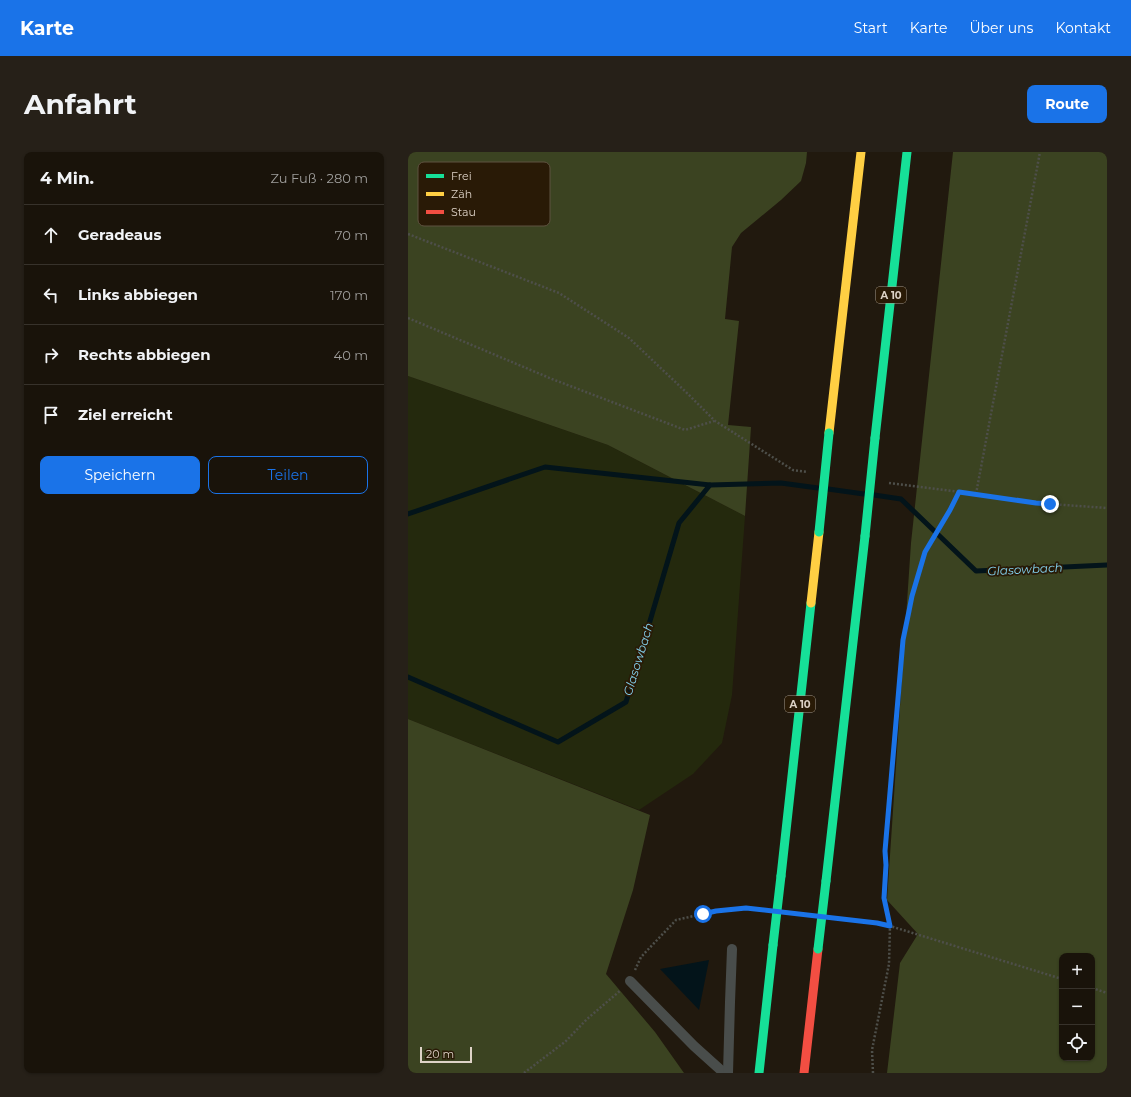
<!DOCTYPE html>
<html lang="de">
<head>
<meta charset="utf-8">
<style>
  :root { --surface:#19130a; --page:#262018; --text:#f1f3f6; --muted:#9f9e9c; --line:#37322b; --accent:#1a73e8 }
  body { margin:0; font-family:Montserrat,sans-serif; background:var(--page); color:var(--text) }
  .controls { position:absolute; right:12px; bottom:12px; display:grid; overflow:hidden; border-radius:8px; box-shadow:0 1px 3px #0004 }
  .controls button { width:36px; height:36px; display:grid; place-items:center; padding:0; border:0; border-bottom:1px solid var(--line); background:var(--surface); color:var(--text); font:20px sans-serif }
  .scale { position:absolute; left:12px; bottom:10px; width:52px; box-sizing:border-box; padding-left:4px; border:2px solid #ded3c7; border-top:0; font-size:11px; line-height:14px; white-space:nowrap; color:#ded3c7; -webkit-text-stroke:3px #291a06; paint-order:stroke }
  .stop { position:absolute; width:12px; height:12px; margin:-9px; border:3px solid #1a73e8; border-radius:50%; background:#fff }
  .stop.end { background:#1a73e8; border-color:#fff; box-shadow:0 1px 4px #0008 }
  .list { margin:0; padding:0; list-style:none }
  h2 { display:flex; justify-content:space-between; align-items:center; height:52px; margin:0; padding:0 16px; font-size:17px }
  h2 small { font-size:13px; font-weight:400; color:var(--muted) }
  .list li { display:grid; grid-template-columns:26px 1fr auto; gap:12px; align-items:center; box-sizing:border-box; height:60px; padding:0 16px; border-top:1px solid var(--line) }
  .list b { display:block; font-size:15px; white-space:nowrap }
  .list em { font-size:13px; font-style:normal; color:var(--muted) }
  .actions { display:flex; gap:8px; padding:12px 16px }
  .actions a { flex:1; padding:9px 0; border:1px solid var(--accent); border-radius:8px; text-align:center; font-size:14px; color:var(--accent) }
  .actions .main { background:var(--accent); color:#fff }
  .icon { flex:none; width:22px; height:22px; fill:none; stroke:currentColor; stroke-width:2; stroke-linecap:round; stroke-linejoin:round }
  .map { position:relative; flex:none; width:699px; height:921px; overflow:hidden; border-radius:8px }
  header { display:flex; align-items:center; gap:24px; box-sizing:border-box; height:56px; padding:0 20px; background:var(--accent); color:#fff }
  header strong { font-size:19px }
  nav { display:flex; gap:22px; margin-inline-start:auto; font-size:14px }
  .intro { display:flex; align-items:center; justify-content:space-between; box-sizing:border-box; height:96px; padding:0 24px }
  h1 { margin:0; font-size:28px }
  .button { padding:10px 18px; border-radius:8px; background:var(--accent); color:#fff; font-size:14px; font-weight:700 }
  main { display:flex; gap:24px; padding:0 24px }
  aside { flex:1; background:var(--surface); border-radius:8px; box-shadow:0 1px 3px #0004 }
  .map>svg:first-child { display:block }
</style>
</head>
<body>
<header>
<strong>Karte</strong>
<nav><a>Start</a><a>Karte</a><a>Über uns</a><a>Kontakt</a></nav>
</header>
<div class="intro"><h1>Anfahrt</h1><a class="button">Route</a></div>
<main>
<aside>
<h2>4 Min.<small>Zu Fuß · 280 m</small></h2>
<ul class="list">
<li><svg class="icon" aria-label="ahead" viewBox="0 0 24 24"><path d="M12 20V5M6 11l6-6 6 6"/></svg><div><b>Geradeaus</b></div><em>70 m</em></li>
<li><svg class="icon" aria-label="left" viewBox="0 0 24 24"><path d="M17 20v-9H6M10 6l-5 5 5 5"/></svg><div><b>Links abbiegen</b></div><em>170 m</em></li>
<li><svg class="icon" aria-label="right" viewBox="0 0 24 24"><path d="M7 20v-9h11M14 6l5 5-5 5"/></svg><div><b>Rechts abbiegen</b></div><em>40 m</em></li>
<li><svg class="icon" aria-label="arrive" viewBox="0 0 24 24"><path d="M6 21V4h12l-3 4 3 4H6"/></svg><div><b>Ziel erreicht</b></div></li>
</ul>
<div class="actions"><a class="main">Speichern</a><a>Teilen</a></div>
</aside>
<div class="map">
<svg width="699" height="921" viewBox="0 0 699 921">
  <rect width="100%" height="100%" fill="#21190e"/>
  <path fill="#24290d" d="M0 224 200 293 337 364 324 543 314 591 285 622 231 658 0 567Z"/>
  <g fill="#3b4321" fill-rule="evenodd">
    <path d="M0 0H399L398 11 393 29 373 48 333 81 324 95 317 167 331 169 320 273 343 275 337 364 200 293 0 224Z"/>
    <path d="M545 0H699V921H479L492 811 510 782 479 748 503 391ZM654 804H684V906H654Z"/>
    <path d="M0 567 242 663 225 738 198 822 247 880 276 921H0Z"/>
  </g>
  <path fill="#03141a" d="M301 808 291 858 252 817Z"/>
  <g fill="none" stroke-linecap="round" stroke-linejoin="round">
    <g stroke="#03141a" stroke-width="5">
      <path d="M420 337 456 342"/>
      <path d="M466 343 493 347 568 419 699 413"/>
      <path d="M0 362 137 315 302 333"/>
      <path d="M0 525 150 590 218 550 271 371 302 333 373 331 410 336"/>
    </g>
    <g stroke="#4e4f4a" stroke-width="2.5" stroke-dasharray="2 2" stroke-linecap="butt">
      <path d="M0 82 151 141 221 186 278 240 307 269 385 318 399 320"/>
      <path d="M0 166 144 227 277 278 306 269"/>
      <path d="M481 331 568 342 628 351 699 356"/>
      <path d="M568 342 632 0"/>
      <path d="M433 767 469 771 482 774 654 827"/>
      <path d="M227 818 233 805 268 768 308 759 338 756 351 758"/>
      <path d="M684 836 699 841"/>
      <path d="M116 921 158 889 179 867 213 838"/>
      <path d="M465 921 464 898 481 812 482 774 476 746 478 713 477 699 495 488 504 444 517 400 542 359 551 340"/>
    </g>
    <g stroke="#494d4b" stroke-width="10">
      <path d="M222 829 286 894 316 921"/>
      <path d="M320 921 322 850 324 797"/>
    </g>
    <g stroke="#16e098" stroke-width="9">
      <path d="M467 286 499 0"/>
      <path d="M373 724 403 451"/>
      <path d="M418 729 457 384"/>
      <path d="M351 921 365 793"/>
    </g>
    <g stroke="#ffcf43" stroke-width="9">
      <path d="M421 281 453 0"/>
      <path d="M403 451 411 380"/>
    </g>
    <path stroke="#f24e42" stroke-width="9" d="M396 921 410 797"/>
    <g stroke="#16e098" stroke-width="9">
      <path d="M411 380 421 281"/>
      <path d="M457 384 467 286"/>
      <path d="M365 793 373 724"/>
      <path d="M410 797 418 729"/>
    </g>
  </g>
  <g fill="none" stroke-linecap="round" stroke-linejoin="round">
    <path stroke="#1a73e8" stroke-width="5" d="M295 762 308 759 338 756 469 771 482 774 476 746 478 713 477 699 495 488 501 459 504 444 517 400 542 358 551 340 628 351 642 352"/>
  </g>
  <g text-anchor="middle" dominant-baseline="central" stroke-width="3.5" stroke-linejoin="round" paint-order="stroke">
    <g fill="#291a06" stroke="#a89c8d" stroke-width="1">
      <rect x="468" y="135" width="30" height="16" rx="3"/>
      <rect x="377" y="544" width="30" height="16" rx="3"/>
    </g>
    <g font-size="10" font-weight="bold" fill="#ded3c7">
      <text x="483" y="143">A 10</text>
      <text x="392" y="552">A 10</text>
    </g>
    <g font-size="12" font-style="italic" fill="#84d3f0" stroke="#291a06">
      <text transform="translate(617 417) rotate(-3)">Glasowbach</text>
      <text transform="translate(230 507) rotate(-73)">Glasowbach</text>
    </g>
  </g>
  <rect x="10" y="10" width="132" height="64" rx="6" fill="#291a06" stroke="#5f5240" stroke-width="1"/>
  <rect x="18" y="22" width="18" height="4" fill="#16e098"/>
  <rect x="18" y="40" width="18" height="4" fill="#ffcf43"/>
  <rect x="18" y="58" width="18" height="4" fill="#f24e42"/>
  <g font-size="11" fill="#ded3c7">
    <text x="43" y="28">Frei</text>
    <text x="43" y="46">Zäh</text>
    <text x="43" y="64">Stau</text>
  </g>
</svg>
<div class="controls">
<button>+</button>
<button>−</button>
<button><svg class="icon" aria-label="locate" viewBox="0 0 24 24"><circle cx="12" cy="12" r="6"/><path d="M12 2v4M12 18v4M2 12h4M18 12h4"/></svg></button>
</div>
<div class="scale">20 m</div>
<div class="stop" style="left:295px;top:762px"></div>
<div class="stop end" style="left:642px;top:352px"></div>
</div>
</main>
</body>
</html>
